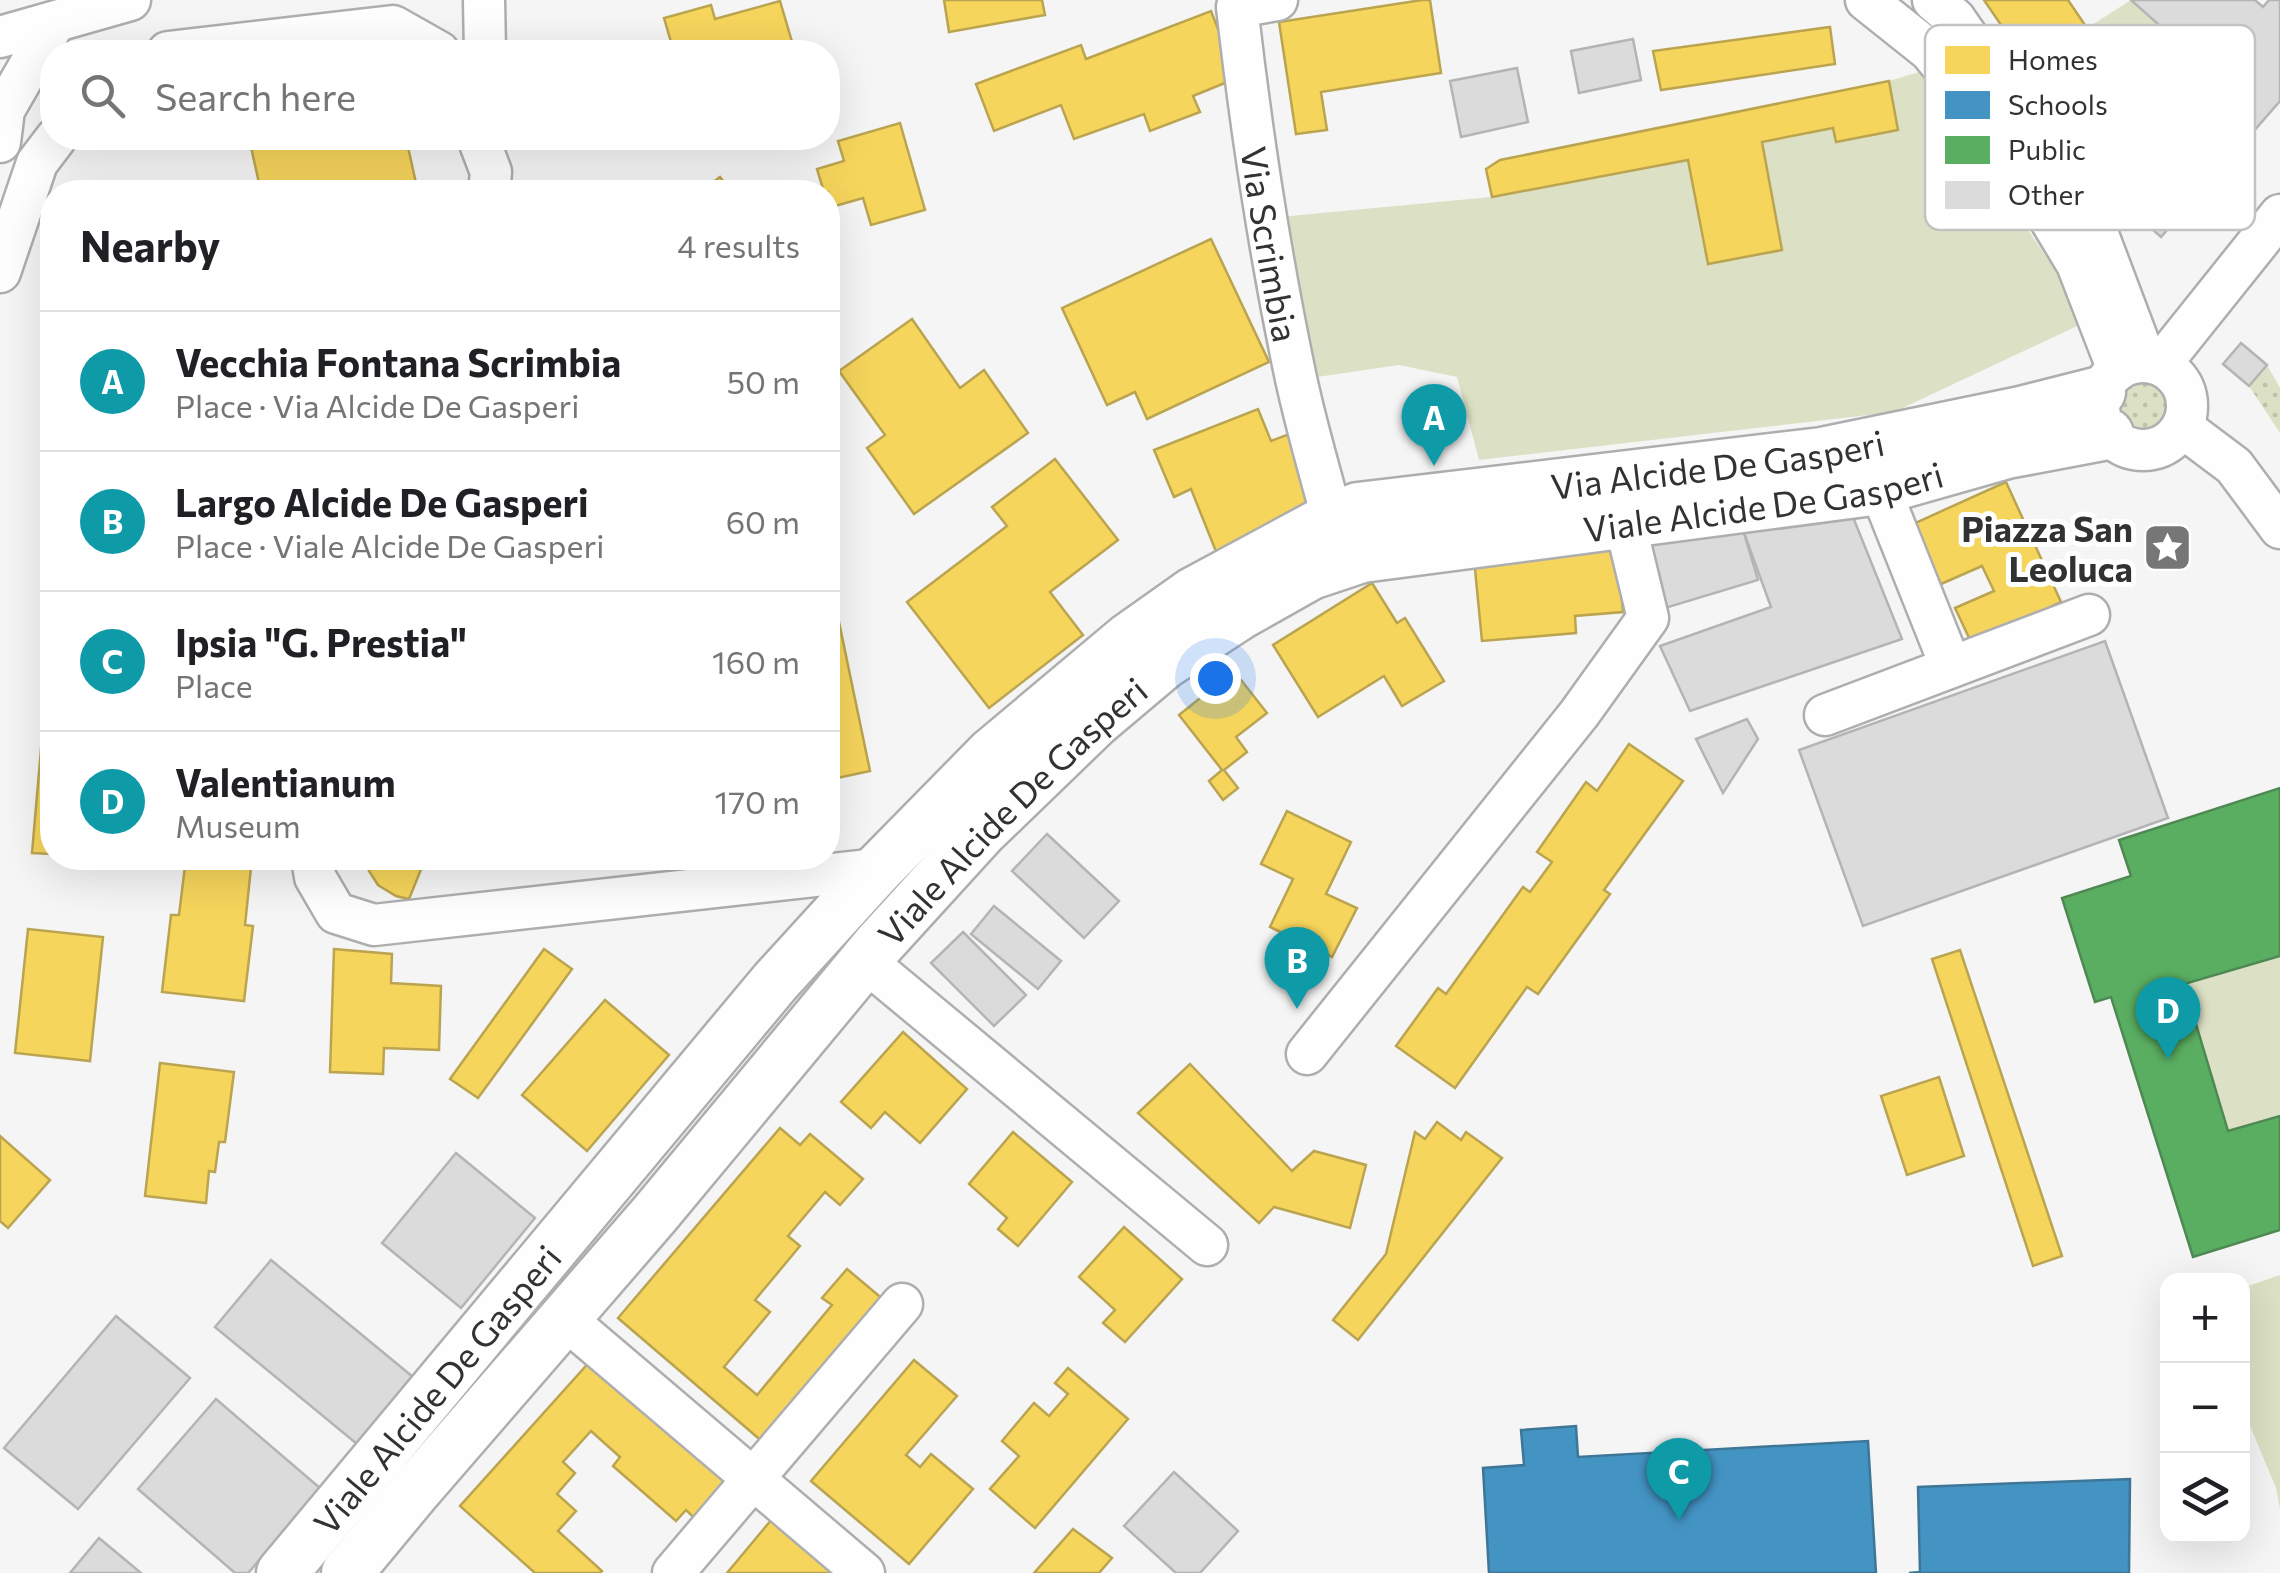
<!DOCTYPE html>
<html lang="en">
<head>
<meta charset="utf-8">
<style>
  :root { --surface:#fff; --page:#f6f6f6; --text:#202124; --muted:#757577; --line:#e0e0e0; --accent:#111827 }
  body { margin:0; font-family:Commissioner,sans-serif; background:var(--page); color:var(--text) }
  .controls { position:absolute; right:30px; bottom:30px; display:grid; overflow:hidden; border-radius:20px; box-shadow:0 10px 40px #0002 }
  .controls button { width:90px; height:90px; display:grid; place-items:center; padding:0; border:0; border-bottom:2px solid var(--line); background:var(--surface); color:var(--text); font:50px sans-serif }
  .you { position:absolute; left:1215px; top:678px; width:35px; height:35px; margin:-25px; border:8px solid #fff; border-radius:50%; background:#1a73e8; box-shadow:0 0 0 15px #1a73e833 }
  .badge { display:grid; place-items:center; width:65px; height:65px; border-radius:50%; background:var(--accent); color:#fff; font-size:32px; font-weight:700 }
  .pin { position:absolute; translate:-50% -82px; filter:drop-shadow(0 2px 5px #0008) }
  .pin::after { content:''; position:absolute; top:52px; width:35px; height:30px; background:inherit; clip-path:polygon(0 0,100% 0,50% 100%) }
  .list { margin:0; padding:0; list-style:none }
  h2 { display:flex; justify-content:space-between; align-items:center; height:130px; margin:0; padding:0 40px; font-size:42px }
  h2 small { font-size:32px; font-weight:400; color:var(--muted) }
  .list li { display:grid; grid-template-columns:65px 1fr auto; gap:30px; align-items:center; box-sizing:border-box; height:140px; padding:0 40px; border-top:2px solid var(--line) }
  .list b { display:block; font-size:38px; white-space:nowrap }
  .list p { margin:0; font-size:32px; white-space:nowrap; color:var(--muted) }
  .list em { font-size:32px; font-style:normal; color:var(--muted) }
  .icon { flex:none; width:55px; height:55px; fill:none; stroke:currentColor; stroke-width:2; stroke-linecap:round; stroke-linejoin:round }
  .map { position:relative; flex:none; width:2280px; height:1573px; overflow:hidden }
  .search { position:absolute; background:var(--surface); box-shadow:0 10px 40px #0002; left:40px; top:40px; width:800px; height:110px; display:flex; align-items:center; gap:25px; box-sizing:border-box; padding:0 35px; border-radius:40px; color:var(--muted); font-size:38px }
  .panel { position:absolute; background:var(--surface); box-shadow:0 10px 40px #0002; left:40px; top:180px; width:800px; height:690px; border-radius:40px }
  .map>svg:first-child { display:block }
</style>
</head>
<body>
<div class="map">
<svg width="2280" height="1573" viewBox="0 0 2280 1573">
  <defs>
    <pattern id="grass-dots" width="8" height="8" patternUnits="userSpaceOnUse" patternTransform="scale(2.5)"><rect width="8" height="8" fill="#dce1c5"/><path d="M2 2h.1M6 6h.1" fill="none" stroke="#bdc2aa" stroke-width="1.8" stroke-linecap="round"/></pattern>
  </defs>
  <rect width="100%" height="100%" fill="#f5f5f5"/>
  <g fill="url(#grass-dots)">
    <path d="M2267 365 2280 388V433L2249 386Z"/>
    <path d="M2172 373C2206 416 2170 466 2119 443L2107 379Z"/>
  </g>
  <g fill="#dce1c5">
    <path d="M2131 0 2185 48 2081 166 2033 72 2087 28Z"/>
    <path d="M1919 72 2090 320 1894 412 1479 460 1457 377 1399 365 1317 377 1279 217 1491 197 1486 169 1500 160 1889 81Z"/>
    <path d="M2280 956V1116L2228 1131 2184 984Z"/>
    <path d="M2280 1275V1509L2276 1488 2243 1409 2242 1288Z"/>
  </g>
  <g fill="#f6d55c" stroke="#bba450" stroke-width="2.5">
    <path d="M944 0H1042L1045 15 949 32Z"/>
    <path d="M1422 0H1430L1441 73 1321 92 1327 130 1296 134 1279 22Z"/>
    <path d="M1984 0H2068L2087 28 2033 72Z"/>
    <path d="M780 1 795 52H655L654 47 671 42 664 18 711 5 715 19Z"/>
    <path d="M1211 11 1237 78 1193 96 1200 112 1150 131 1144 114 1074 139 1061 105 994 131 976 84 1081 45 1086 59Z"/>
    <path d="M1830 27 1835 64 1661 90 1653 51Z"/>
    <path d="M1889 81 1898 130 1836 142 1833 128 1762 142 1782 250 1708 264 1688 160 1492 197 1486 169 1500 160Z"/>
    <path d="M900 123 925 210 871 225 863 198 828 208V192H824L817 169 844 161 838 141Z"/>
    <path d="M249 138H406L418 192H261Z"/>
    <path d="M720 177 732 192H700Z"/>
    <path d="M1211 239 1269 362 1147 419 1135 392 1107 405 1062 308Z"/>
    <path d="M912 319 960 388 984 370 1028 433 914 514 867 448 885 435 839 371Z"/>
    <path d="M1258 409 1271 441 1292 433 1323 512 1217 554 1191 489 1174 497 1154 450Z"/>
    <path d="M1055 459 1118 540 1050 592 1083 635 989 708 907 602 1007 526 992 507Z"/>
    <path d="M2006 482 2061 602 1972 644 1955 608 1994 591 1982 566 1941 584 1913 524Z"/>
    <path d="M1617 546 1623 612 1575 616 1576 633 1482 641 1474 559Z"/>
    <path d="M52 548V652H46Z"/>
    <path d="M1372 583 1397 623 1405 618 1444 681 1402 706 1384 676 1318 717 1273 645Z"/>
    <path d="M839 622 870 771 828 780V625Z"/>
    <path d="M1234 671 1267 713 1236 737 1247 752 1224 770 1238 788 1223 800 1209 781 1222 770 1179 715Z"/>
    <path d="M43 726 52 727V854L32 853Z"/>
    <path d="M1629 744 1683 781 1604 890 1610 894 1538 994 1527 987 1455 1088 1396 1046 1438 988 1446 994 1523 887 1530 892 1552 862 1537 852 1586 782 1597 791Z"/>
    <path d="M1287 811 1351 842 1326 894 1357 908 1332 957 1270 927 1293 879 1261 864Z"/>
    <path d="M186 858H252L245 925 253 926 244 1001 162 992 171 915H179Z"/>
    <path d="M366 858H406L422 867 409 899 396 896 378 885 369 871Z"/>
    <path d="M28 929 103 937 90 1061 15 1053Z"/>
    <path d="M334 949 392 954 391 983 441 986 439 1050 384 1048 383 1074 330 1072Z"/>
    <path d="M544 949 572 969 478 1098 450 1079Z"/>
    <path d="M1960 950 2062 1256 2033 1266 1932 959Z"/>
    <path d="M605 1000 669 1055 587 1151 522 1095Z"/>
    <path d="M903 1032 967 1089 920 1143 885 1112 871 1128 841 1102Z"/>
    <path d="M160 1063 234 1072 225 1142H219L215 1172 209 1171 206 1203 145 1196Z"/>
    <path d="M1190 1064 1292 1171 1314 1151 1366 1165 1350 1228 1274 1207 1259 1223 1138 1113Z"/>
    <path d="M1939 1077 1964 1156 1907 1175 1881 1096Z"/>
    <path d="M1437 1122 1461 1140 1466 1132 1502 1158 1358 1340 1333 1320 1386 1254 1415 1132 1425 1139Z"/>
    <path d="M780 1128 800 1145 810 1134 863 1179 840 1205 825 1192 788 1236 800 1246 755 1300 770 1312 724 1367 757 1395 832 1305 822 1298 847 1269 891 1306 771 1449 618 1318Z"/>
    <path d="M1013 1132 1072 1182 1018 1246 998 1229 1007 1218 969 1184Z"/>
    <path d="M0 1136 50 1180 8 1228 0 1221Z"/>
    <path d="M1124 1227 1182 1279 1125 1342 1103 1323 1115 1310 1079 1277Z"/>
    <path d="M593 1358 740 1489 705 1528 686 1510 676 1521 613 1466 620 1457 591 1431 563 1462 575 1473 557 1494 576 1511 558 1531 602 1571 600 1573H535L460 1506Z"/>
    <path d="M914 1360 957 1396 906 1455 920 1467 931 1454 973 1489 909 1564 811 1481Z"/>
    <path d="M1068 1368 1128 1419 1035 1528 990 1489 1019 1456 1002 1441 1034 1403 1049 1416 1068 1394 1055 1383Z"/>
    <path d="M777 1513 847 1573H727Z"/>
    <path d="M1073 1529 1112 1558 1099 1573H1034Z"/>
  </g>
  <g fill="#4393c3" stroke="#3e7698" stroke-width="2.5">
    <path d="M1576 1426 1578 1457 1868 1441 1876 1573H1489L1483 1468 1524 1465 1521 1430Z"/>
    <path d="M2130 1479 2129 1573H1909L1920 1572 1918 1487Z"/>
  </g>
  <path fill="#5aae61" stroke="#4e8953" stroke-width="2.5" d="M2280 788V956L2184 984 2228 1131 2280 1116V1230L2193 1257 2111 997 2095 1002 2062 898 2131 876 2119 840Z"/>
  <g fill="#dbdbdc" stroke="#b4b4b4" stroke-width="2.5">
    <path d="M2131 0H2255L2263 7 2269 0H2280V101L2161 237 2081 166 2185 48Z"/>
    <path d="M1633 39 1641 80 1579 93 1571 51Z"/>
    <path d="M1517 68 1528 122 1461 137 1450 81Z"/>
    <path d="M2241 343 2267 365 2249 386 2223 364Z"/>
    <path d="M1853 517 1902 639 1690 711 1660 646 1771 607 1743 530Z"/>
    <path d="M1743 530 1758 580 1665 608 1643 538Z"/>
    <path d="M2105 641 2168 818 1863 926 1799 750Z"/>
    <path d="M1747 719 1758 739 1723 793 1696 739Z"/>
    <path d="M1047 834 1119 901 1084 938 1012 871Z"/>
    <path d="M994 906 1061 961 1038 989 971 934Z"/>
    <path d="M963 932 1026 995 994 1026 931 963Z"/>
    <path d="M456 1153 535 1218 461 1308 382 1243Z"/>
    <path d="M271 1260 413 1377 357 1444 215 1327Z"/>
    <path d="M116 1316 190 1378 78 1509 4 1448Z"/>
    <path d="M216 1399 321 1489 248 1573H235L138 1489Z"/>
    <path d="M1174 1472 1238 1531 1200 1573H1176L1124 1526Z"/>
    <path d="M99 1538 141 1573H70Z"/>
  </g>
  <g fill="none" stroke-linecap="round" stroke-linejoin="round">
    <defs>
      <g id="minor">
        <path d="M484 0 485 52"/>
        <path id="s1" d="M1277 0 1237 7C1251 129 1269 249 1294 369 1304 419 1319 468 1332 518"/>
        <path d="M1866 0 1930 51 2001 138 2077 264 2118 370"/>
        <path d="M1933 0 1955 19 2013 103 2083 195 2146 362"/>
        <path d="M0 37 130 0"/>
        <path d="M168 52 393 26 439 52"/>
        <path d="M478 138 491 172 489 192"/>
        <path d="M0 142 4 110 54 23"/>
        <path d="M0 272 37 163 56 138"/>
        <circle cx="2143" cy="406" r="44"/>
        <path d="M2160 365 2280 215"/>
        <path d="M2182 427 2234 466 2280 528"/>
        <path d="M1880 489 1951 667"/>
        <path d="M1825 715 2089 615"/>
        <path d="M312 858 315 877 336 913 374 925 878 869"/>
        <path d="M865 961 1207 1245"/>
        <path d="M1307 1054 1579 714 1648 618 1625 523"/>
        <path d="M564 1318 864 1573"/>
        <path d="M673 1573 902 1304"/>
      </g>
      <g id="major">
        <path id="s2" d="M282 1573 775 982 878 869 991 754 1128 639 1193 593 1332 518 1358 508 1822 453 2021 412 2100 392"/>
        <path id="s3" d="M347 1573 415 1491 654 1215 879 944 982 831 1095 722 1165 663 1240 614 1311 574 1362 557 1880 489 2007 453 2108 434"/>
      </g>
    </defs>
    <use href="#minor" stroke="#aeaeaf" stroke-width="45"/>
    <use href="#major" stroke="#aeaeaf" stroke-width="55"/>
    <use href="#minor" stroke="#fefefe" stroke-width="40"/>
    <use href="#major" stroke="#fefefe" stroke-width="50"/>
  </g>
  <defs>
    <symbol id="sight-square" viewBox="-11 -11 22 22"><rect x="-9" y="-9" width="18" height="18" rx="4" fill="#767677" stroke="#fff"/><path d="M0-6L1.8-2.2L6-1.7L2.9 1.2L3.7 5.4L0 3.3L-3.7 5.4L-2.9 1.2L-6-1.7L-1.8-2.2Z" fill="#fff"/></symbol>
  </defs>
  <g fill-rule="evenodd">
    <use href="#sight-square" x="2140" y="520" width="55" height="55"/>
  </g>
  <g text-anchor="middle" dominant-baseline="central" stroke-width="10" stroke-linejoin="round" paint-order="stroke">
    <g font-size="35" fill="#323233" stroke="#fff">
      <text stroke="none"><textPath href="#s1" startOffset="280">Via Scrimbia</textPath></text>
      <text stroke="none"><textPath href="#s2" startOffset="1890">Via Alcide De Gasperi</textPath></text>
      <text stroke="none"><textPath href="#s3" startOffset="1855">Viale Alcide De Gasperi</textPath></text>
      <text stroke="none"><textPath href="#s3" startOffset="1012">Viale Alcide De Gasperi</textPath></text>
      <text stroke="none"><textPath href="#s2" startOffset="240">Viale Alcide De Gasperi</textPath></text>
    </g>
    <g font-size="35" font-weight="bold" fill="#323233" stroke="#fff" text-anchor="end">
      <text x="2133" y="527">Piazza San<tspan x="2133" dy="40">Leoluca</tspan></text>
    </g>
  </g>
  <rect x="1925" y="25" width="330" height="205" rx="15" fill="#fff" stroke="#c2c2c2" stroke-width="2.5"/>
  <rect x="1945" y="46" width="45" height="28" fill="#f6d55c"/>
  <rect x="1945" y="91" width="45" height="28" fill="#4393c3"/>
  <rect x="1945" y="136" width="45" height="28" fill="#5aae61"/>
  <rect x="1945" y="181" width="45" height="28" fill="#dbdbdc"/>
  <g font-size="28" fill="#323233">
    <text x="2008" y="70">Homes</text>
    <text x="2008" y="115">Schools</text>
    <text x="2008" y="160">Public</text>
    <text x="2008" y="205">Other</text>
  </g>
</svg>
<div class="controls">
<button>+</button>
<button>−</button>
<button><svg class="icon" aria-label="layers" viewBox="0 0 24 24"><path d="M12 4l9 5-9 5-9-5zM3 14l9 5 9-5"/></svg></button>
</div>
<div class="you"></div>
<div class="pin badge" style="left:1434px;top:466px;background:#0f9aa8">A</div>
<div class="pin badge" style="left:1297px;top:1009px;background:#0f9aa8">B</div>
<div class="pin badge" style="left:1679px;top:1520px;background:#0f9aa8">C</div>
<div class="pin badge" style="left:2168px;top:1059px;background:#0f9aa8">D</div>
<div class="search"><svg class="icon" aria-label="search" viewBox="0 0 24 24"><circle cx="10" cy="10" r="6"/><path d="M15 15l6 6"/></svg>Search here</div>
<section class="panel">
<h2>Nearby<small>4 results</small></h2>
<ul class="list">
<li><span class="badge" style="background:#0f9aa8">A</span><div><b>Vecchia Fontana Scrimbia</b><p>Place · Via Alcide De Gasperi</p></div><em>50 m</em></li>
<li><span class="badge" style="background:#0f9aa8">B</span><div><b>Largo Alcide De Gasperi</b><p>Place · Viale Alcide De Gasperi</p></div><em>60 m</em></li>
<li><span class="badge" style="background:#0f9aa8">C</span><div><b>Ipsia &quot;G. Prestia&quot;</b><p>Place</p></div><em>160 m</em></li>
<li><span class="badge" style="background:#0f9aa8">D</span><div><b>Valentianum</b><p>Museum</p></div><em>170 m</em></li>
</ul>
</section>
</div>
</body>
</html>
